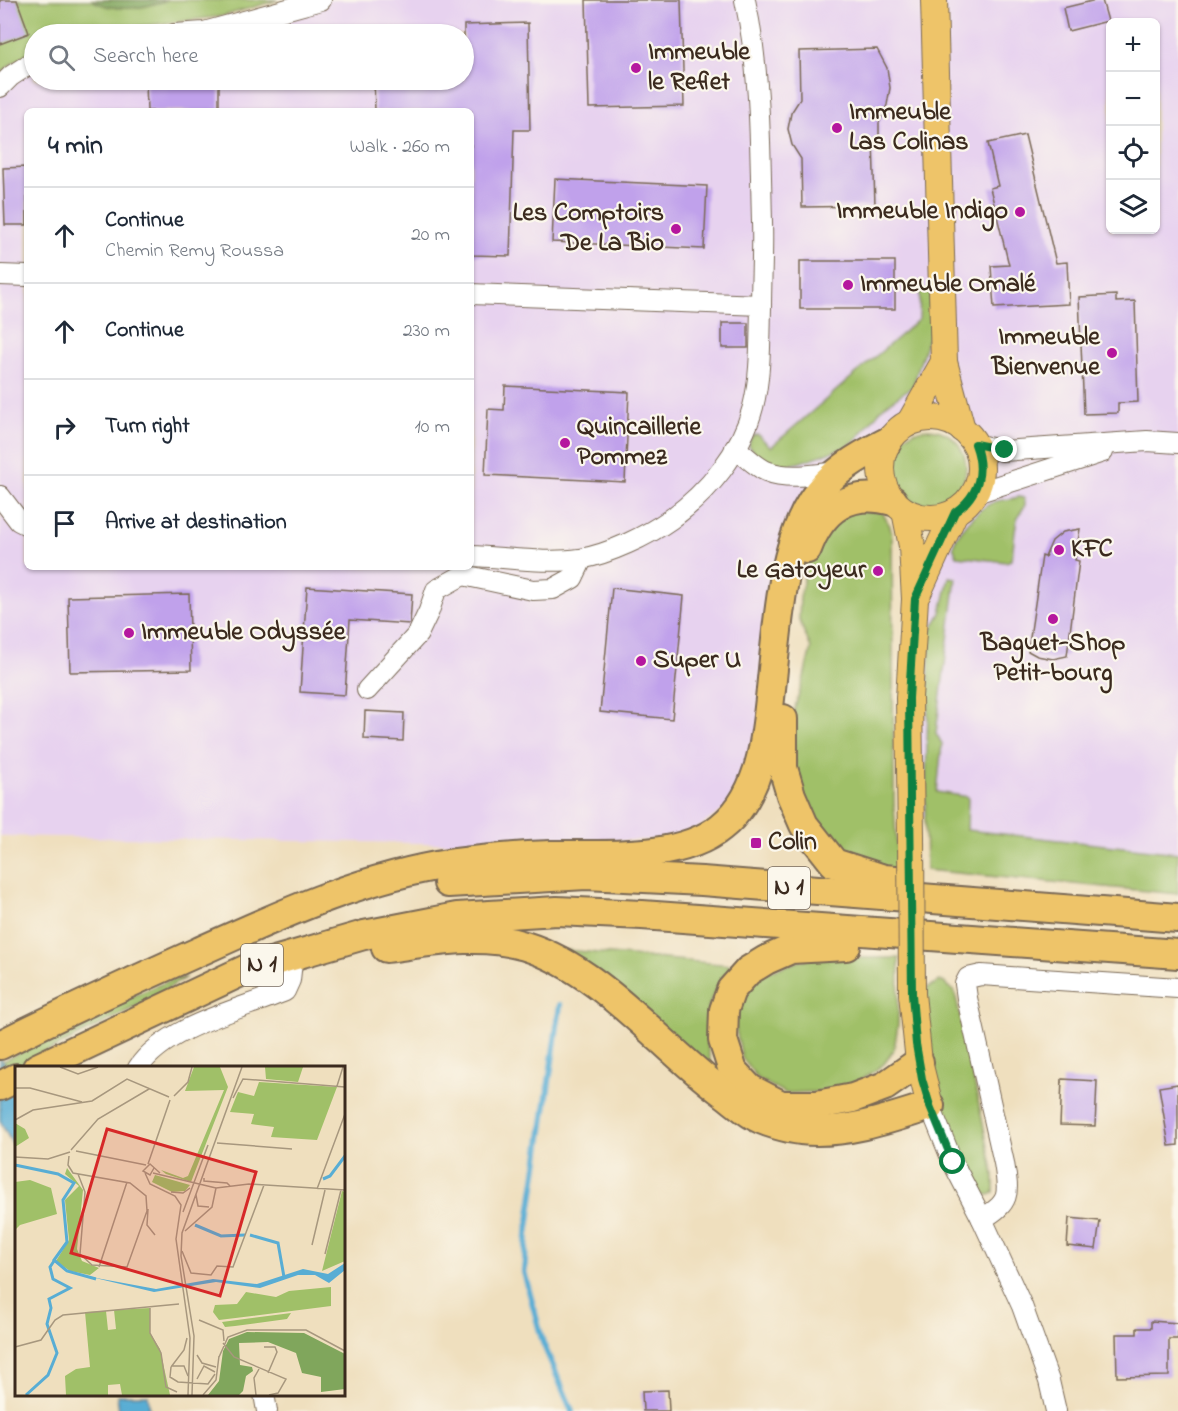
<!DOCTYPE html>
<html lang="en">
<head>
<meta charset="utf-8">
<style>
  :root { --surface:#fff; --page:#f6f6f7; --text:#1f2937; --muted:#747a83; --line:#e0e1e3 }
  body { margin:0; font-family:"Indie Flower",sans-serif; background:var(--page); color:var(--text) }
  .controls { position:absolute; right:18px; top:18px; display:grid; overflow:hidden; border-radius:9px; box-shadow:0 2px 4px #0004 }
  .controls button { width:54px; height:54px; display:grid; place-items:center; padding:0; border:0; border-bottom:2px solid var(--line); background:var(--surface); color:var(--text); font:30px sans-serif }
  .stop { position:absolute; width:18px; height:18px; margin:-14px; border:4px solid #0b8043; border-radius:50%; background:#fff }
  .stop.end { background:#0b8043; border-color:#fff; box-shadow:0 2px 6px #0008 }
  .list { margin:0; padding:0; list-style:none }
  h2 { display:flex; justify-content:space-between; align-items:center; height:78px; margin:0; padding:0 24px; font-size:26px }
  h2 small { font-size:20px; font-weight:400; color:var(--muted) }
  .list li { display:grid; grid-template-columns:39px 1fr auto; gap:18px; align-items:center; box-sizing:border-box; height:96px; padding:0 24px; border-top:2px solid var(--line) }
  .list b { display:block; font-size:22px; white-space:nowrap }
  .list p { margin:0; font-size:20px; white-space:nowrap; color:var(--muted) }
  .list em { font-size:20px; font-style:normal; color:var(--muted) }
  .icon { flex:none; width:33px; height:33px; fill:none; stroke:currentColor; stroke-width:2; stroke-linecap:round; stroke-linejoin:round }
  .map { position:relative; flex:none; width:1178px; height:1411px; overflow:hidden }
  .search { position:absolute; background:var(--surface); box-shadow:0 2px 4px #0004; left:24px; top:24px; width:450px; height:66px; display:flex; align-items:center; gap:15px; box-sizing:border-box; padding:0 21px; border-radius:33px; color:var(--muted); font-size:22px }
  .panel { position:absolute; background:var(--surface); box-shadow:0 2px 4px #0004; left:24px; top:108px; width:450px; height:462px; border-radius:9px }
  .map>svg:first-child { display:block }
</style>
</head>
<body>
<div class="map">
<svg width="1178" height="1411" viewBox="0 0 1178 1411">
  <rect width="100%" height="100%" fill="#fbf7ec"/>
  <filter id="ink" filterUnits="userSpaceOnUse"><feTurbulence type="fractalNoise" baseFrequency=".0167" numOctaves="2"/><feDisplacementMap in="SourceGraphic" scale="12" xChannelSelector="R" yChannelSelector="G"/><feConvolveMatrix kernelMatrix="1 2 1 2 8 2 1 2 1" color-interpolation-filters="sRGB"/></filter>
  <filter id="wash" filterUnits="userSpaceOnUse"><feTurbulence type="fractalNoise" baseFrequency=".008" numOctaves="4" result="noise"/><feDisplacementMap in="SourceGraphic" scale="24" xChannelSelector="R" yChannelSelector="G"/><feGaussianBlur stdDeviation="1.35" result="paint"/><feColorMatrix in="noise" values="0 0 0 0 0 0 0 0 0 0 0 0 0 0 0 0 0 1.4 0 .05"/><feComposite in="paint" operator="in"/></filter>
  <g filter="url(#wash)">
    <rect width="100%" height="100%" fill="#efdfbe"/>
    <path fill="#e7d2ef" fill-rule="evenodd" d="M320 0H1178V854L967 830 927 819 909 804 915 599 964 506 973 494 979 481 981 466 979 454 950 421 937 418H923L903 425 887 442 813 498 750 791 682 839 484 844 0 836V522L2 519 0 512V87L34 61V80H464V34H175ZM1110 22H1156V230H1110ZM27 111H471V567H27Z"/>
    <g fill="#a0c068" stroke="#6e7543" stroke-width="1.5">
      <path d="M0 0H278L223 16 81 34H34V50L11 64 0 75Z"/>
      <path d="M920 292H930L931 328 913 386 884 406 856 440 846 447 798 463 776 467 762 461 749 446 750 439 754 435H758L771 447 919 319Z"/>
      <circle cx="928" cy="467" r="38"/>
      <path d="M1018 497 1024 498C1028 509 1019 510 1017 520 1014 533 1014 547 1011 560L1006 562 957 556 953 546C957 532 980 507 994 502 1002 499 1010 500 1018 497Z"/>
      <path d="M844 511 882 512 890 526 892 538 894 804 898 872 876 868 830 845 798 787 790 724 804 677 811 648 799 620 800 597 807 562Z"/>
      <path d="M949 577 956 578 936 733 942 744 937 792 968 797 967 830 1178 853V894L926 870 925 817 930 632 941 613Z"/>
      <path d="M566 950 732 965C702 1003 702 1024 712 1070Z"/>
      <path d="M809 958H899L898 1024 894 1050 884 1064 851 1087 836 1091 785 1093 758 1079 742 1058 735 1025 740 1000 755 976Z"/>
      <path d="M186 977 145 1002 8 1071 3 1061 128 998 171 980Z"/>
      <path d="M940 981 945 983 955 993 994 1175V1192L990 1195 979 1193C956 1141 930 1087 924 1030 922 1016 927 1002 927 988Z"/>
    </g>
    <path fill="#80a65c" stroke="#5e683d" stroke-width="1.5" d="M91 0H168C141 9 116 13 91 0Z"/>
    <g fill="#58add4" stroke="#4a6c79" stroke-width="1.5">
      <path d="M0 1056 16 1084V1151L0 1121Z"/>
      <path d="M117 1395H148L150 1411H119Z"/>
    </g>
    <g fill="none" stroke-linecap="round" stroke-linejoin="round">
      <path stroke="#58add4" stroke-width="6" d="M560 1005 527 1235 524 1272 543 1343 572 1411"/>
    </g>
    <g id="blocks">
      <g fill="#c0a1eb">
        <path d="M0 0H17L29 33 0 44Z"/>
        <path d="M586 0H681L684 106 589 108Z"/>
        <path d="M1096 0H1102L1108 21 1068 31 1063 8Z"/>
        <path d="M528 23 530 130H514L510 256 471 255V111H375L374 80H464V25Z"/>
        <path d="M877 49 887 68 890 88 887 105 879 123V139L873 140 875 206 802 207 801 159 792 145 788 129 791 113 800 99 799 51Z"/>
        <path d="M161 80 219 81V111H147L146 82 161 81Z"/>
        <path d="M1025 135 1056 263 1067 262 1069 304 994 308 991 266 1009 265 990 188 998 186 988 143Z"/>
        <path d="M27 167V225H5L3 168Z"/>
        <path d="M555 179 707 186 704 249 552 242Z"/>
        <rect x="800" y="261" width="95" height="48"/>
        <path d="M1116 295V302L1135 301 1138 402 1118 403V413L1084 414 1079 297Z"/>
        <rect x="722" y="323" width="26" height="25"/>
        <path d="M505 386 629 392 625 482 485 475 488 409 504 410Z"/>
        <path d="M1080 529 1075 560 1079 561 1067 656 1053 659 1037 656 1028 651 1042 556 1045 557 1052 541 1063 532Z"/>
        <path d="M307 587 412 594 410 624 350 620 345 695 300 692Z"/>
        <path d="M612 588 684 596 672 719 600 712Z"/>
        <path d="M189 594 191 670 70 672 68 597Z"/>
        <path d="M365 711 404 713 403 741 364 739Z"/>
        <path d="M1062 1079 1097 1081 1095 1126 1060 1125Z"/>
        <path d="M1178 1084V1145L1169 1146 1159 1087Z"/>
        <path d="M1069 1218 1100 1221 1096 1249 1067 1246Z"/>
        <path d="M1151 1321 1178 1323V1339H1169V1376L1117 1377 1116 1334H1137V1328H1151Z"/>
        <path d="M668 1390 669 1411H643L642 1391Z"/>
      </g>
    </g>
  </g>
  <g filter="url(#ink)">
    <use href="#blocks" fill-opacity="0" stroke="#7a6956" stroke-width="1.5"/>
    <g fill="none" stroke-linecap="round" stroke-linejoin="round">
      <defs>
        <g id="minor">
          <path d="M175 34 204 32 321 0"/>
          <path d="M0 87 11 76 34 61"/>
          <path d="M0 275 27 276"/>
          <path d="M471 294 761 305"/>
          <path d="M975 444 1003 451 1147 441 1178 443"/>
          <path d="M735 448C745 455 755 466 766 471 788 480 816 474 839 472"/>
          <path d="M973 494 1103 452"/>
          <path d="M0 496 19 521 27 525"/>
          <path d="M471 556C505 557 546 564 580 559 609 554 647 536 671 519 708 492 741 453 753 407 761 375 760 341 761 308 761 279 763 250 762 222 760 147 761 73 745 0"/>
          <path d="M367 690 418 634 429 611 436 590 463 575 533 590 553 589 573 578 582 559"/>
          <path d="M138 1068C166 1026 240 1010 285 991L290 980 292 962"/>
          <path d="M930 1106 953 1163 982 1219 1022 1306 1049 1381 1056 1411"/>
          <path d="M982 1219C1011 1202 1009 1194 1004 1163L967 998 965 984 968 978 981 975 1178 988"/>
          <path d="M264 1394 267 1411"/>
        </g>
        <g id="major">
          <path d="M934 0 944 362 962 429"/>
          <circle cx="931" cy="468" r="50"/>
          <path d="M910 422 944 362"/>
          <path d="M905 511 912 546 915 599 909 698 911 837"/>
          <path d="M918 593 955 512"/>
          <path d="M912 994 919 1062 930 1106"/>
        </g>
        <g id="highway">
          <path d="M807 549C822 508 850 489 893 501"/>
          <path d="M783 719V768L791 795 804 825 834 863 884 879 906 881"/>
          <path d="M448 883 586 875 702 881 1178 918"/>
          <path d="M846 946 791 949 766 960 748 971 731 990 724 1010 723 1040 733 1071 750 1089 781 1105H817L853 1098 885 1086 919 1062"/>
          <path d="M386 948C431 942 480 932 525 946 602 970 658 1044 721 1091 732 1099 742 1108 753 1115 763 1122 790 1129 801 1130 843 1135 890 1119 930 1106"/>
          <path d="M0 1045C65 1012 131 982 198 952 280 915 364 876 454 863 486 859 519 856 551 855 603 854 680 861 721 827 749 805 760 771 765 737 777 667 774 560 812 501 829 473 859 456 887 442"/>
          <path d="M37 1068 247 969 364 935 457 917 557 911 642 915 1178 954"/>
          <path d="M0 1086 16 1078"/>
        </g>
      </defs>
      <use href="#minor" stroke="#7a6956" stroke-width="22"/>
      <use href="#major" stroke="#7a6956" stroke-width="28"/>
      <use href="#highway" stroke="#7a6956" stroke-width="32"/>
      <use href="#minor" stroke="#fff" stroke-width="20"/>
      <use href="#major" stroke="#eec469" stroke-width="26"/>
      <use href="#highway" stroke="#eec469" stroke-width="28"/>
      <defs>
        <path id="major-bridge" d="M911 837 912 994"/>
      </defs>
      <use href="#major-bridge" stroke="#7a6956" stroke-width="28" stroke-linecap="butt"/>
      <use href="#major-bridge" stroke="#eec469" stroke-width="26"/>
    </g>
  </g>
  <g fill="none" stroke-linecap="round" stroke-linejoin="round" filter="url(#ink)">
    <path stroke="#0b8043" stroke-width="8" d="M953 1162 930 1106 922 1079 916 1044 912 994 909 698 915 599 955 512C979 495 985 471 975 444L1005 450"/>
  </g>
  <g fill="#b5179e" stroke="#fbf7ec" stroke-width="2">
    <circle cx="636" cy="68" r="6"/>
    <circle cx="837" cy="128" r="6"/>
    <circle cx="1020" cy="212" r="6"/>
    <circle cx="676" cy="229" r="6"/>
    <circle cx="848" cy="285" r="6"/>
    <circle cx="1112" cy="353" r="6"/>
    <circle cx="565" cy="443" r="6"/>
    <circle cx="1059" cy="550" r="6"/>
    <circle cx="878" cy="571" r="6"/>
    <circle cx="1053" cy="619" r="6"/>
    <circle cx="129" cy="633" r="6"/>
    <circle cx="641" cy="661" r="6"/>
    <rect x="750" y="837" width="12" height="12" rx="3"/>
  </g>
  <g text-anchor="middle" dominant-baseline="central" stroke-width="4.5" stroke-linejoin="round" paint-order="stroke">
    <g fill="#fbf7ec" stroke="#75685c" stroke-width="1.5">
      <rect x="768" y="867" width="42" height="42" rx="4.5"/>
      <rect x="241" y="944" width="42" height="42" rx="4.5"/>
    </g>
    <g font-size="24" font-weight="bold" fill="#3b2a1e">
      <text x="789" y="888">N 1</text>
      <text x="262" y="965">N 1</text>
    </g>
    <g font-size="26" font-weight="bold" fill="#3b2a1e" stroke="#fbf7ec" text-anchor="start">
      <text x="648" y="53">Immeuble<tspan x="648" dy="30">le Reflet</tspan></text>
      <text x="849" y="113">Immeuble<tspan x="849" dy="30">Las Colinas</tspan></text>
      <text x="1008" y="212" text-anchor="end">Immeuble Indigo</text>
      <text x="664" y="214" text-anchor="end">Les Comptoirs<tspan x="664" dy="30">De La Bio</tspan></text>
      <text x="860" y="285">Immeuble Omalé</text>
      <text x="1100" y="338" text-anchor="end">Immeuble<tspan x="1100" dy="30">Bienvenue</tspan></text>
      <text x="577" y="428">Quincaillerie<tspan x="577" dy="30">Pommez</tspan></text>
      <text x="1071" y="550">KFC</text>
      <text x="866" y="571" text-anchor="end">Le Gatoyeur</text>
      <text x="141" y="633">Immeuble Odyssée</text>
      <text x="1053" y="644" text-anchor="middle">Baguet-Shop<tspan x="1053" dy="30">Petit-bourg</tspan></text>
      <text x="653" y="661">Super U</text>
      <text x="768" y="843">Colin</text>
    </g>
  </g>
  <g transform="translate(15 1066)">
    <rect width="330" height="330" fill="#efdfbe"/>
    <path d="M179 1H205L213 21 176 116 151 108 146 104 168 112 173 110 209 24 170 25ZM250 1H288L283 16 251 13ZM244 16 322 21 302 74 256 71 259 61 236 58 239 48 215 46 223 26 239 30ZM0 57 10 63 14 72 0 81ZM52 102 68 124 62 183 67 195 84 202 75 209 55 205 41 195 54 174 50 134 64 120 50 108ZM140 109 175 119 170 125 157 126 137 116ZM15 114 36 122 42 148 5 159 0 164V116ZM327 125 330 126V195L307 205ZM316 221V240L204 254 198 246 200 239 222 238 231 226 261 231 274 225ZM135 242V267L145 283 155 329H107L105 318 93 319V329H51L50 310 61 303 75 301 70 246 91 245 93 264 101 263 99 244ZM276 247 272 253 220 260 210 261 207 256Z" fill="#a0c068"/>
    <path d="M232 266 289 267 330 288V323L306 326V311L287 307 281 287 253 276 224 277 225 299 237 301 238 305 231 310 228 325 224 329H193L204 315 208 285 214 273Z" fill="#80a65c"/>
    <path d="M330 197V204L314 217 300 209H283L245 222 201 216 139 226 76 211 141 223 198 213 242 218 288 203 313 208Z" fill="#58add4"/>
    <path fill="none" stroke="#58add4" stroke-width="3" d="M0 99 43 108 59 117 48 134 52 176 39 194 52 205 81 213M308 113 315 110 330 90M180 159 206 170 230 169M235 169 263 177 269 211M11 329 33 309 42 287 32 258 36 242 34 233 55 222 38 213 35 201 39 195"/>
    <path fill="none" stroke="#a7977e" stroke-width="1.5" d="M45 1 63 8 83 1M322 20 328 1M0 22H15L67 36M159 30 173 16 177 1M218 32 228 13 330 21M0 54 18 44 77 35 112 13 154 31M202 77 277 83M56 84 83 53 134 23M61 85 131 99M54 90 53 99 58 107 115 117 131 130 132 145 112 201 77 199 65 188 70 126 63 108M0 91 33 93 55 86M133 98 155 34M139 102 135 109 128 105 135 98 145 107M130 107 135 118 160 130 166 139 161 173 175 272 173 329M138 107 201 122M189 112V115L212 117 215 120M201 122 234 118 330 124M302 123 330 48M156 126 168 127 175 122M181 129 183 140 194 141M133 143 132 159 140 169M168 146 193 79M170 165 197 141 201 122M297 179 310 124M167 185 176 207 196 209 202 200 218 201 249 119M310 188 326 124M84 201 112 116M135 242V267L146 287 151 321 162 326M184 254 208 264 209 275M208 277 219 291 271 313 263 327 254 329M0 281 26 274 40 254 48 249 164 238M249 281H260L262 286 253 307M182 289 187 297 201 301M204 291 213 271 232 264H291L330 285M157 300H169L173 310M156 301 155 311 163 316 193 318 200 308M156 301 169 284 172 272M182 313 189 300 200 306M177 329 179 270 166 190 167 167 227 1M188 329 201 314 204 290M241 329 239 312 244 303"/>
    <path fill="#d62828" fill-opacity="0.15" stroke="#d62828" stroke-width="3" d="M92 63 241 106 205 230 56 187Z"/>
    <rect width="330" height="330" fill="none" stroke="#3b2a1e" stroke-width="3"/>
  </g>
</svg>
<div class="controls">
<button>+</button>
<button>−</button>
<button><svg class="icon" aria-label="locate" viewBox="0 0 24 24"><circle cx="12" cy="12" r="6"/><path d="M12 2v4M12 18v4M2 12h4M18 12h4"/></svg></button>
<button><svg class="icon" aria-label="layers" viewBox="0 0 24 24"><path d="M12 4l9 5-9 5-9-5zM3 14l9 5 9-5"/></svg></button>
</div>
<div class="stop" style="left:953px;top:1162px"></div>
<div class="stop end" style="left:1005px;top:450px"></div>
<div class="search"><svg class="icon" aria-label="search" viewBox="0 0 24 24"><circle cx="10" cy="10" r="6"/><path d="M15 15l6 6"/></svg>Search here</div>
<section class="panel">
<h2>4 min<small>Walk · 260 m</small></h2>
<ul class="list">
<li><svg class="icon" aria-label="ahead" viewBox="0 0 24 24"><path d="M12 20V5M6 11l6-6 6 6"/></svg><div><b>Continue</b><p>Chemin Remy Roussa</p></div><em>20 m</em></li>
<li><svg class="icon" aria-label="ahead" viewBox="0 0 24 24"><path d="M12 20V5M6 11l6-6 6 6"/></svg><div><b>Continue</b></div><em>230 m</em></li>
<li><svg class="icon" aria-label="right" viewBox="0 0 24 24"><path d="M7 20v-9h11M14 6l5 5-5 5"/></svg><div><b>Turn right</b></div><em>10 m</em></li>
<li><svg class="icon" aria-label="arrive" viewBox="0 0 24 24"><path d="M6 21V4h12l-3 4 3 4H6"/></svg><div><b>Arrive at destination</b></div></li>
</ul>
</section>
</div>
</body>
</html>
